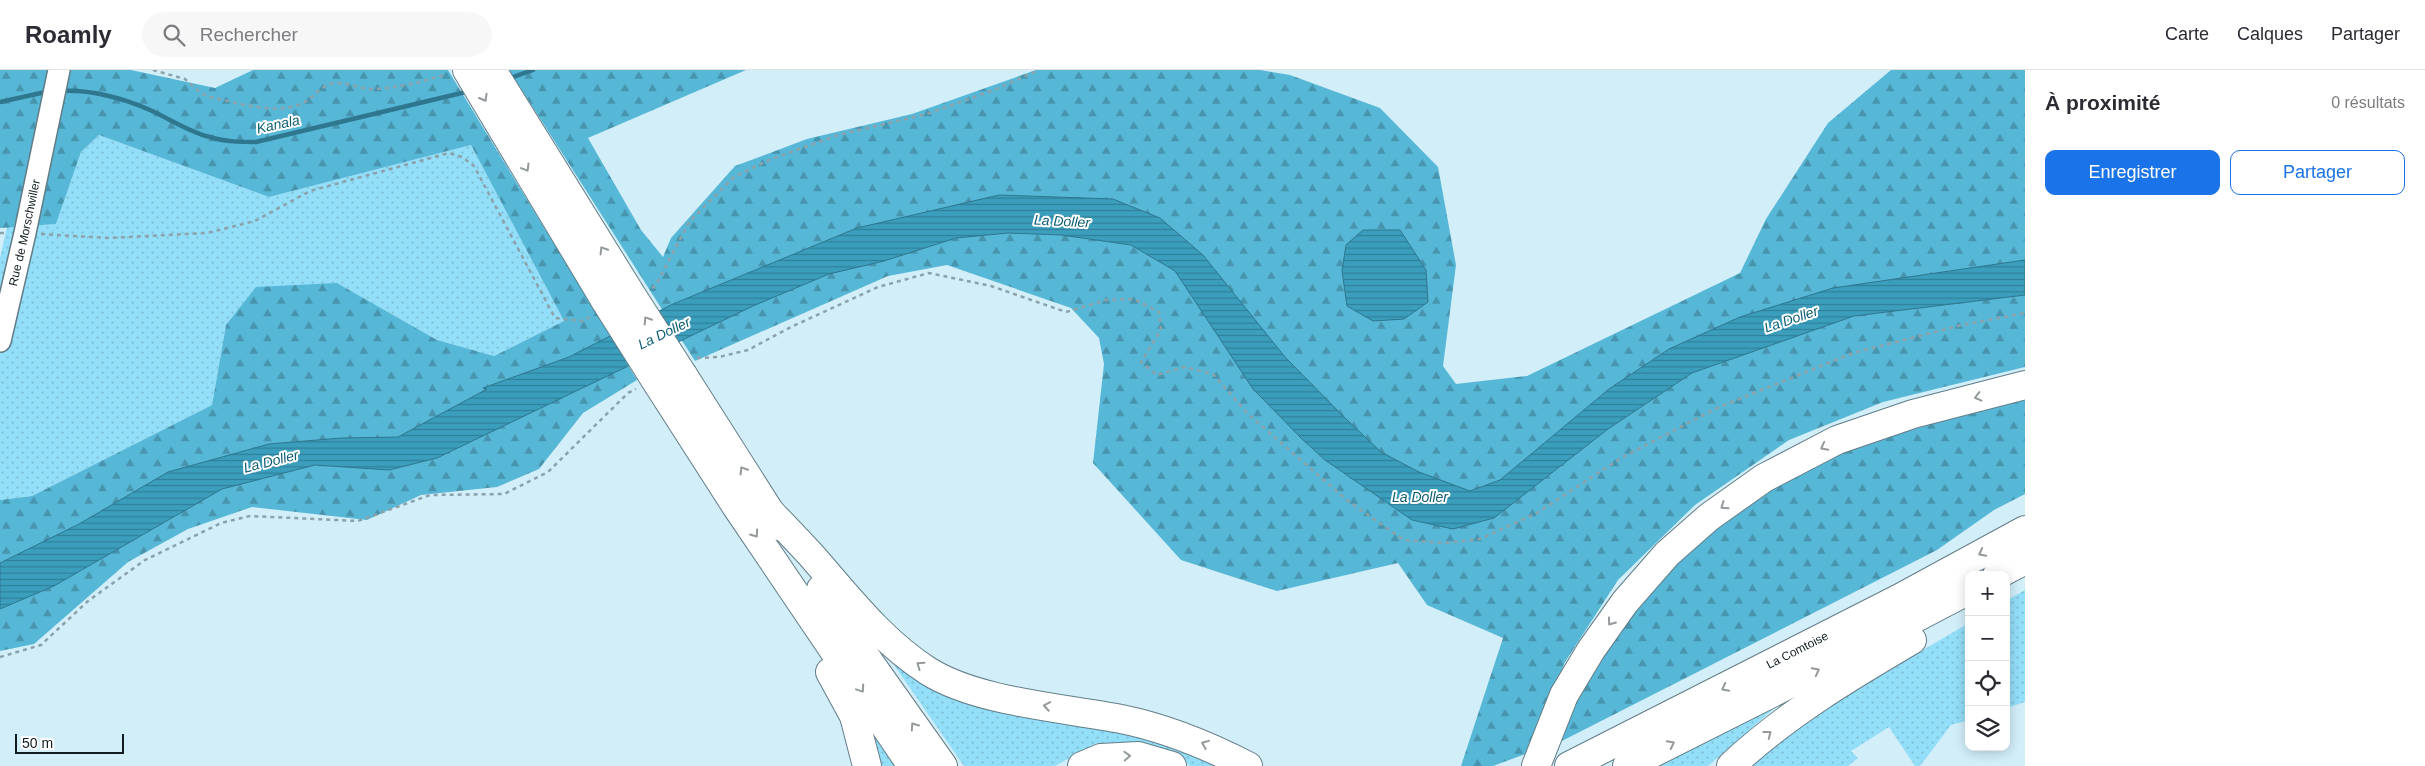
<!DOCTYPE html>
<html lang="fr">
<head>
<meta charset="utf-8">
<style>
  :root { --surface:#fff; --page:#f7f7f7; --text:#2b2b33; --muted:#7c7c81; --line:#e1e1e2; --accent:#1a73e8 }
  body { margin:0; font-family:Arial,sans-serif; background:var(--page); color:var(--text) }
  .controls { position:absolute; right:15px; bottom:15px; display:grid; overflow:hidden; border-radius:10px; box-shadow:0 2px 12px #0003 }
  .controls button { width:45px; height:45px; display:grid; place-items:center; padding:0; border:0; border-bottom:1px solid var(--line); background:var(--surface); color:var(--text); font:25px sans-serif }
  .scale { position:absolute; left:15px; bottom:12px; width:109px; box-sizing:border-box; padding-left:5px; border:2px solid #111c20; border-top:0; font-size:14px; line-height:18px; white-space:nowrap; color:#111c20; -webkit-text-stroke:4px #fff; paint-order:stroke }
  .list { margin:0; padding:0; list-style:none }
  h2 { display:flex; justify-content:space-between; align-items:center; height:65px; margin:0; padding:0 20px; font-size:21px }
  h2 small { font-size:16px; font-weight:400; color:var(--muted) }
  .actions { display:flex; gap:10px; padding:15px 20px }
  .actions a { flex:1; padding:11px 0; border:1px solid var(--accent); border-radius:10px; text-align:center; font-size:18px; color:var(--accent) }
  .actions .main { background:var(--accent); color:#fff }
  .icon { flex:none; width:28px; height:28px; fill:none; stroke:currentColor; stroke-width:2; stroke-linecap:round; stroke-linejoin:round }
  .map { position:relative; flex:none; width:2025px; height:696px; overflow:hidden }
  header { display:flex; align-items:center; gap:30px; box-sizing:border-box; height:70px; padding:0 25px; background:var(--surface); border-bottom:1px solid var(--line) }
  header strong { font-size:24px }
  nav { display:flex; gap:28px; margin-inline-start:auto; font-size:18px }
  .search { width:350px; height:45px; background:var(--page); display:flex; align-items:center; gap:12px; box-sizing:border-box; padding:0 18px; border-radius:28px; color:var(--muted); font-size:19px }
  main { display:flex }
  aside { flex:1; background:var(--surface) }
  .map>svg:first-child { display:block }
</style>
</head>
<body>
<header>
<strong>Roamly</strong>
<div class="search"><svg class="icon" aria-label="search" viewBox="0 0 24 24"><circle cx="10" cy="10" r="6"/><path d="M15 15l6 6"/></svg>Rechercher</div>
<nav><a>Carte</a><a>Calques</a><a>Partager</a></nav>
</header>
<main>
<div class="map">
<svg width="2025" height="696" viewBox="0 0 2025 696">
  <defs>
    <pattern id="grass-dots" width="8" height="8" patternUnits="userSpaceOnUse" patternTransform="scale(1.25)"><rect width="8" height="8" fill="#93def9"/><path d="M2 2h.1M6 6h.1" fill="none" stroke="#7ebed5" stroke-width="1.8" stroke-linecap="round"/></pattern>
    <pattern id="forest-firs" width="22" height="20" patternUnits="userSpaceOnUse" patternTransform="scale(1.25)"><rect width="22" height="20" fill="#57b7d7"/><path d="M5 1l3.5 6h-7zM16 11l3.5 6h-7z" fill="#4794ae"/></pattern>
    <pattern id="water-rules" width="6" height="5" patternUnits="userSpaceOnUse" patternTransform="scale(1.25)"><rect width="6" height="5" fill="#3b9ebd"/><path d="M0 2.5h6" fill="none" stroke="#308099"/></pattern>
  </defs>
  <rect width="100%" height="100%" fill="#d1eef9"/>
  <g fill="url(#grass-dots)">
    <path d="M99 65 269 127 471 75 564 251 494 286 437 270 337 213 226 255 212 335 32 426 0 430V188L7 157 56 154 81 82Z"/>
    <path d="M2025 520V632L2006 638V531Z"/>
    <path d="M1969 553V650L1951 655 1920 696H1915L1889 657 1851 681 1858 688 1848 696H1748L1805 649Z"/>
    <path d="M894 595 945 622 1156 666 1227 696H1190L1180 687 1138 672 1097 673 1055 696H964Z"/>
    <path d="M1779 634 1708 696H1659Z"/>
    <path d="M863 643 899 696H879Z"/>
  </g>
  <g fill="url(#forest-firs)">
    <path d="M0 0H131L215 18 253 0H448L637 310 583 343 539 399 497 417 421 425 367 450 252 437 188 459 128 492 34 574 0 581V430L32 426 212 335 226 255 256 217 337 213 437 270 494 286 564 251 471 75 269 127 99 65 81 82 56 154 0 158Z"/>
    <path d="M509 0H746L588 68 641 160 663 187 671 168 735 96 807 69 912 44 1036 0H1260L1290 5 1380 38 1438 97 1456 195 1443 296 1456 314 1527 306 1740 203 1766 149 1828 53 1891 0H2025V297L1883 332 1789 370 1695 435 1618 510 1565 592 1528 683 1493 696H1461L1503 568 1427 535 1398 493 1277 521 1181 490 1093 393 1104 294 1099 268 1071 238 947 195 888 206 695 291Z"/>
    <path d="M2025 330V424L1994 440 1937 480 1554 675 1567 641 1636 532 1688 476 1777 412 1862 375 1947 349Z"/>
  </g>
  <g fill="url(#water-rules)" stroke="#2e778e">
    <path d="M999 125 1113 129 1160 148 1203 185 1285 287 1346 349 1381 382 1419 402 1470 421 1500 410 1609 319 1669 279 1740 247 1833 218 2025 190V225L1854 246 1692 303 1608 359 1494 448 1453 459 1412 450 1325 390 1303 370 1253 319 1175 201 1131 175 1061 165 1008 163 956 168 884 191 829 204 753 236 437 388 389 400 315 395 222 419 54 516 0 539V493L79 454 168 402 269 374 341 368 398 367 487 319 483 318 569 287 673 234 857 158Z"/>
    <path d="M1363 160H1400L1426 200 1428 232 1404 249 1373 251 1347 236 1342 201 1346 175Z"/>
  </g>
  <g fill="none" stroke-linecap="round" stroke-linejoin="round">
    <g stroke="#2e778e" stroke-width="4.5">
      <path d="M508 9 533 0"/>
      <path d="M60 21C89 19 123 28 150 40 170 49 189 62 210 67 225 72 241 72 256 72L470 21"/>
      <path d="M0 32 50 21"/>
    </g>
    <defs>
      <g id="minor">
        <path id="s1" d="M0 271 25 163 59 0"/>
      </g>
      <g id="highway">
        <path d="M467 0 606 232"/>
        <path d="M492 0 629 221"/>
        <path d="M683 305 779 456"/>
        <path d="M659 316 736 436 912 696"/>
        <path d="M769 441C783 455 797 470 811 485 847 526 881 571 928 601 977 632 1064 638 1121 649 1166 658 1207 675 1248 696"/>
        <path d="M1997 505 2025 490"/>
        <path d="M821 519 870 593 943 696"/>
        <path d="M830 602 854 646 867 696"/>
        <path d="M1082 696 1101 688 1138 686 1172 696"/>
        <path d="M1536 696 1564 625 1591 580 1625 532 1667 484 1709 447 1764 408 1837 370 1913 344 2025 315"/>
        <path id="s2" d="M1569 696 1898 529 2025 460"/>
        <path d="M1627 696 1774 622 1969 520"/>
        <path d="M1731 696C1785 645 1849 607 1912 570"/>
      </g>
    </defs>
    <use href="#minor" stroke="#627d87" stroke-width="24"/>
    <use href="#highway" stroke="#627d87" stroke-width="30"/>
    <g stroke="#8ca2ab" stroke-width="2.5" stroke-dasharray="4 4" stroke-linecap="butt">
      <path d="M153 0 185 9 201 23 210 27C239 33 275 46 303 33 315 27 321 14 335 13 345 12 358 18 369 19 397 19 421 12 447 4"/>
      <path d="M0 163H8"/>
      <path d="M41 164 108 168 207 163 255 151 310 121 449 83 462 87 474 96 555 248 582 251 590 247"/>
      <path d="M652 218 656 215 689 152 734 107 769 90 838 65 927 44 994 20 1039 0"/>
      <path d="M697 288 719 287 748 280 791 257 878 217 929 203 991 216 1066 242 1106 230 1134 229 1159 242 1161 260 1141 292 1157 305 1184 297 1213 304 1248 344 1348 431 1404 470 1444 473 1480 469 1537 443 1621 388 1717 338 1853 283 1962 255 2025 243"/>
      <path d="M0 587 41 575 88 531 145 490 221 453 250 446 358 451 430 425 504 424 548 402 628 323 636 319"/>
    </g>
    <use href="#minor" stroke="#fff" stroke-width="21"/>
    <use href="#highway" stroke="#fff" stroke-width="28"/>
    <defs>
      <g id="highway-bridge">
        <path d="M629 221 683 305"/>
        <path d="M606 232 659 316"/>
      </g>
    </defs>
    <use href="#highway-bridge" stroke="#627d87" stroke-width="30" stroke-linecap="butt"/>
    <use href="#highway-bridge" stroke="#fff" stroke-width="28"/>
  </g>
  <defs><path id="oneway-chevron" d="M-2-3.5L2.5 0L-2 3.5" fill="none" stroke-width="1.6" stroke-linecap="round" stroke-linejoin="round" transform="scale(1.25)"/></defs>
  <g stroke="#94999b">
    <use href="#oneway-chevron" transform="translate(484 28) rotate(60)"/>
    <use href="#oneway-chevron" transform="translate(526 98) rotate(59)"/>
    <use href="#oneway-chevron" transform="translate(603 180) rotate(-122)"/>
    <use href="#oneway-chevron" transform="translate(647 250) rotate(-123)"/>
    <use href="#oneway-chevron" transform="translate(1978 327) rotate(166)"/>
    <use href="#oneway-chevron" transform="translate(1824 377) rotate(152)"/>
    <use href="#oneway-chevron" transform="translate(743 400) rotate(-122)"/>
    <use href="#oneway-chevron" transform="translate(1724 436) rotate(145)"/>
    <use href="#oneway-chevron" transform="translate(755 464) rotate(55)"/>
    <use href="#oneway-chevron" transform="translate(1982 483) rotate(152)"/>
    <use href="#oneway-chevron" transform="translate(1611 552) rotate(126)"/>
    <use href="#oneway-chevron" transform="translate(920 595) rotate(-145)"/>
    <use href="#oneway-chevron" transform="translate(1816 601) rotate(-28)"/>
    <use href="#oneway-chevron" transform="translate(1725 618) rotate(153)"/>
    <use href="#oneway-chevron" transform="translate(861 619) rotate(56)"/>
    <use href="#oneway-chevron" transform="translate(1047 636) rotate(-170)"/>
    <use href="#oneway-chevron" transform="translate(914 656) rotate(-125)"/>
    <use href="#oneway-chevron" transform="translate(1768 664) rotate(-38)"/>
    <use href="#oneway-chevron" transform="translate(1205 674) rotate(-158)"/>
    <use href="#oneway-chevron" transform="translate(1671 674) rotate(-27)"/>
    <use href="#oneway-chevron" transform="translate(1127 686) rotate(-3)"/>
  </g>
  <g text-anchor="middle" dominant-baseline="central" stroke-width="4" stroke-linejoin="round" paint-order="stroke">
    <g font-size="12" fill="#111c20" stroke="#fff">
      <text stroke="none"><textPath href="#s1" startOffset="111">Rue de Morschwiller</textPath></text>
      <text stroke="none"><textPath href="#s2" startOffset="256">La Comtoise</textPath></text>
    </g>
    <g font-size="14" font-style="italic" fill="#0e5d74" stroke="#fff">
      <text transform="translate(278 54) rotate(-12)">Kanala</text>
      <text transform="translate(1062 151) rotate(3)">La Doller</text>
      <text transform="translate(1791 249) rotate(-19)">La Doller</text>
      <text transform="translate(664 263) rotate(-26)">La Doller</text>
      <text transform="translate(271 391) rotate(-14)">La Doller</text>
      <text x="1420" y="427">La Doller</text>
    </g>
  </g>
</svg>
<div class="controls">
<button>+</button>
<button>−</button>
<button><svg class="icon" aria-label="locate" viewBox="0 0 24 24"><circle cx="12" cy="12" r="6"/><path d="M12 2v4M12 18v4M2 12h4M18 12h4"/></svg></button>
<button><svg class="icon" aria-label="layers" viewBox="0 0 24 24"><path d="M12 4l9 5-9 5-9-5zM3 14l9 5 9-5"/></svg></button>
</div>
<div class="scale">50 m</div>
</div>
<aside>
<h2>À proximité<small>0 résultats</small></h2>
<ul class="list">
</ul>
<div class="actions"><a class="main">Enregistrer</a><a>Partager</a></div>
</aside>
</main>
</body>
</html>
